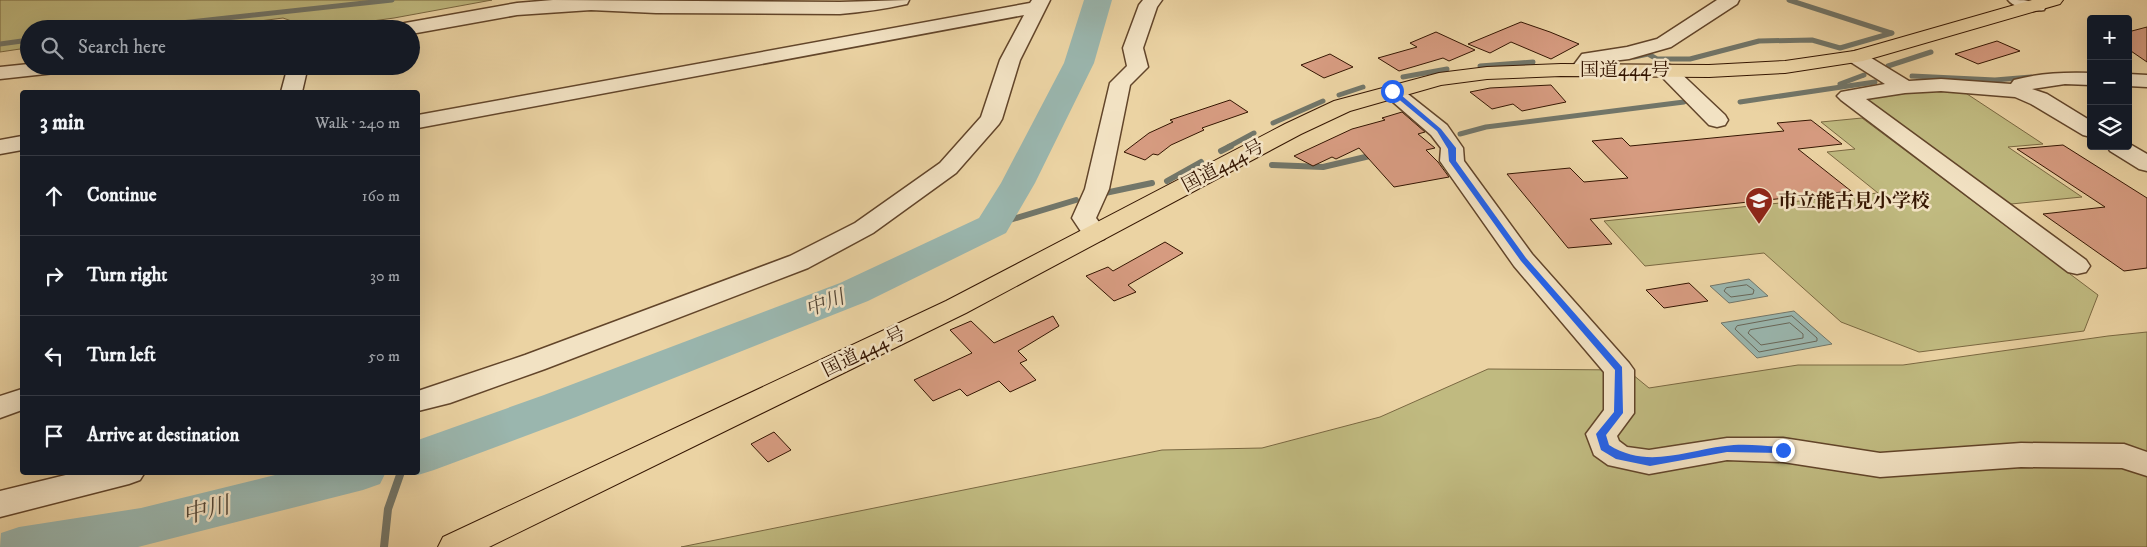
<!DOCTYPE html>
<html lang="en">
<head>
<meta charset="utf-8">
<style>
  :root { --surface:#171b24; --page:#242831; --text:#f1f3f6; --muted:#9ea1a6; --line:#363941 }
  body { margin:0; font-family:"IM FELL DW Pica","Noto Serif JP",serif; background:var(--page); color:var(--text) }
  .controls { position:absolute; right:15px; top:15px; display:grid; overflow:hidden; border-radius:5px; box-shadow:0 5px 20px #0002 }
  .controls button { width:45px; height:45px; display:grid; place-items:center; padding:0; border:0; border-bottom:1px solid var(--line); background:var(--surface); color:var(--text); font:25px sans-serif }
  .stop { position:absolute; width:15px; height:15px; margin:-11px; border:4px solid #2563eb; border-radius:50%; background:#fff }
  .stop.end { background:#2563eb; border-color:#fff; box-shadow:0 1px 5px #0008 }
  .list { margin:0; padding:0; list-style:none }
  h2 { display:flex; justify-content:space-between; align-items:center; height:65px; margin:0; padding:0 20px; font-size:21px }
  h2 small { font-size:16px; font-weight:400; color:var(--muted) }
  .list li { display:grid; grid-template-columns:32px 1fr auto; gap:15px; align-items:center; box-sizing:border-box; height:80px; padding:0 20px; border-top:1px solid var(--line) }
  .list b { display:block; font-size:19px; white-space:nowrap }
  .list em { font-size:16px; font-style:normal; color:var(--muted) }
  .icon { flex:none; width:28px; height:28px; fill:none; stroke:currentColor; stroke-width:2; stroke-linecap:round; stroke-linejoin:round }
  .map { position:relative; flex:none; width:2147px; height:547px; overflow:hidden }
  .search { position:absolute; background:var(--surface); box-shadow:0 5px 20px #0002; left:20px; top:20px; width:400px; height:55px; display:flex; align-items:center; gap:12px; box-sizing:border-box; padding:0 18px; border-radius:28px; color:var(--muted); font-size:19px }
  .panel { position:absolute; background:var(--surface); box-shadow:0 5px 20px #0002; left:20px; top:90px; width:400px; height:385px; border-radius:5px }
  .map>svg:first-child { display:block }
</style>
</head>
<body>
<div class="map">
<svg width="2147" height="547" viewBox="0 0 2147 547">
  <rect width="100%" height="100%" fill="#ebd3a3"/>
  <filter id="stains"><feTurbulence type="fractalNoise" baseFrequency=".004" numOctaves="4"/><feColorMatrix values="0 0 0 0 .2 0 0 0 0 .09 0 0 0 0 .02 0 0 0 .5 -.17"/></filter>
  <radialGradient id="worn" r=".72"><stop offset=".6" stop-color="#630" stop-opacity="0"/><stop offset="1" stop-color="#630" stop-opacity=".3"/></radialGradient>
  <g fill="#c0ba80" stroke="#7a6841">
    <path d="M0 0H492L394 18 314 29 283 18 197 29H29L28 67 20 49 0 52Z"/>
    <path d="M1918 90H1961L2043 144 2008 147 2082 197 2001 205 1857 99Z"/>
    <path d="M1862 118 2098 295 2084 331 1919 352 1841 322 1764 253 1645 266 1604 221 1878 193 1827 152 1855 149 1821 122Z"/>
    <path d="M2147 332V547H681L1162 450 1262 448 1380 417 1488 369 1627 370 1649 388 1798 365H1903L2108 336Z"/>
  </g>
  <g fill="#9ab6ae" stroke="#727669">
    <path d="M1749 279 1768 296 1729 303 1710 286Z"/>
    <path d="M1794 311 1832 344 1757 358 1721 323Z"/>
  </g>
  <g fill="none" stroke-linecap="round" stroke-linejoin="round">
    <g stroke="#686658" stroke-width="1">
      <path d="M1747 285 1754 290 1753 294 1731 297 1724 291 1726 288Z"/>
      <path d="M1792 316 1817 338V341L1759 352 1735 329 1737 326Z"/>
      <path d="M1790 323 1803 334V338L1761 345 1748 333 1750 330Z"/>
    </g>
    <g stroke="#727669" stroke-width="5">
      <path d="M1789 0 1891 33"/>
      <path d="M126 29 392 0"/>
      <path d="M0 44 29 40"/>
      <path d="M1634 57 1648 54 1657 59H1690L1759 41 1812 40 1840 48 1892 33"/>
      <path d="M1480 66 1533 62"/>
      <path d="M1888 66 1931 52"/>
      <path d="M1912 76 1995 80 2031 77"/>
      <path d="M1403 77 1447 69"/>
      <path d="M1840 84 1864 75"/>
      <path d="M1339 95 1363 87"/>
      <path d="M1740 102 1875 82"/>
      <path d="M1273 123 1323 101"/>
      <path d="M1460 134 1486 127 1684 102"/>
      <path d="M1228 147 1254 133"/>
    </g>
    <g stroke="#727669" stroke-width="6">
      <path d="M1221 151 1231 146"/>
      <path d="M1272 165 1323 167 1374 155"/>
      <path d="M1167 181 1201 162"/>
      <path d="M1105 193 1152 183"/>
      <path d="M993 225 1076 200"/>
    </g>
    <path stroke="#727669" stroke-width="8" d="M384 547 388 509 401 472"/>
    <g fill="#9ab6ae" fill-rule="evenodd">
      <path d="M1084 0H1112L1094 63 1035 183 1006 233 868 301 576 417 434 470 418 475 409 472H418V440L544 395 840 283 979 218 1001 183 1064 63Z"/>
      <path d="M287 472H386L380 484 363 490 138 547H0L1 533 19 527 141 508Z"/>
    </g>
  </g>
  <g fill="#d69b80" stroke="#351602">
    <path d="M1521 22 1550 32 1579 44 1551 59 1511 42 1490 53 1468 44Z"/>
    <path d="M2147 27V62L2128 49V32Z"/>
    <path d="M1436 32 1475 50 1449 61 1443 58 1399 71 1378 58 1417 47 1410 43Z"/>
    <path d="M1997 41 2020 51 1978 64 1955 54Z"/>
    <path d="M1330 54 1353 67 1324 78 1301 65Z"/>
    <path d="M1551 85 1566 102 1522 111 1513 104 1492 109 1470 92 1490 88Z"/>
    <path d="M1230 100 1248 112 1202 128 1204 130 1171 145 1158 155 1153 154 1145 160 1124 152 1149 133 1173 122 1170 120Z"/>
    <path d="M1402 112 1425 132 1418 134 1435 148 1426 150 1438 162 1449 177 1394 187 1359 148 1336 159 1332 157 1313 166 1294 156 1352 129 1385 120 1382 118Z"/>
    <path d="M1811 120 1842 144 1798 149 1851 191 1590 219 1612 244 1568 248 1507 174 1570 168 1584 182 1628 178 1592 141 1622 138 1630 146 1784 131 1777 123Z"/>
    <path d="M2063 145 2147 198V268L2124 271 2043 214 2105 207 2017 149Z"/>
    <path d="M1165 242 1183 253 1128 285 1136 292 1114 301 1086 276 1108 267 1113 271Z"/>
    <path d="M1689 283 1708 301 1664 308 1646 290Z"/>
    <path d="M1053 316 1059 326 1018 351 1027 360 1020 363 1036 380 1010 392 999 381 967 396 960 389 933 401 914 380 972 353 950 330 971 321 994 343Z"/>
    <path d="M774 432 791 450 768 462 751 444Z"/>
  </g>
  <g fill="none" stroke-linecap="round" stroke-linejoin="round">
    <defs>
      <g id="minor">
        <path d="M553 0 840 2 909 0 907 4C884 9 863 12 840 14L656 13 591 10 517 15 411 34V29H396L398 25 405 23 517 3Z"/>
        <path d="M1032 0H1050L1020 60 1002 119 999 124 956 173 873 233 808 268 545 369 450 403 418 411V391L525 355 790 256 855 223 940 163 981 117 1000 60 1024 15 418 128V115L1030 3Z"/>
        <path d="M1143 0H1162L1157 7 1143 48 1148 67 1130 85 1109 189 1096 218 1108 234 1104 239 1095 242 1086 239 1072 218 1085 189 1110 83 1127 66 1123 48 1139 5Z"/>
        <path d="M1717 0H1739L1737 4 1671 47 1629 59 1595 63C1588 73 1585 77 1573 74L1570 70 1582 54 1627 47 1657 39Z"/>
        <path d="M2008 0C2019 0 2039 0 2046 6L2044 10C2034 12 2014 8 2008 0Z"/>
        <path d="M1856 51 1863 53 1909 81 1941 79 2011 84 2014 80C2039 73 2065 72 2091 73V85L2065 84 2032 89 2047 94 2091 121V137L2083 135 2031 104 2015 97 1941 91 1905 93 1866 99 2086 260 2090 266 2086 272 2077 274 2068 272 1841 100 1837 96 1841 92 1885 84 1849 61 1846 57 1849 53Z"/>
        <path d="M29 64V66H74L71 70 64 72 0 79V67Z"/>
        <path d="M1666 64 1673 66 1725 115 1728 120 1725 125 1717 127 1709 125 1659 74 1656 70 1659 66Z"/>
        <path d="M288 66H308L302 92H281Z"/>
        <path d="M2128 74 2147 75V87L2128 86Z"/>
        <path d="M1392 85 1399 87 1447 125 1463 148 1464 161 1532 254 1629 363 1634 370V413L1617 436 1619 441 1627 447 1649 450 1727 438H1783L1880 453 2021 443 2124 444 2147 452V476L2122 468 2021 467 1880 477 1783 462 1727 460 1649 474 1608 465 1594 455 1586 434 1604 410V372L1514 266 1440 161 1441 148 1431 135 1385 95 1381 91 1385 87Z"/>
        <path d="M22 136V150L0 154V140Z"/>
        <path d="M2128 143 2147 154V171L2139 169 2110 151 2107 146H2128Z"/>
        <path d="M22 389V410L0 418V396Z"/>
        <path d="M78 472H145L140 480 129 484 0 517V491Z"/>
      </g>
      <path id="highway" d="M2032 0H2063L2060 4 1863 61 1785 73 1709 77 1561 76 1487 79 1441 85 1350 111 1301 134 966 313 489 547H438L443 537 946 301 1285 124 1334 101 1439 73 1487 67 1561 64 1709 65 1785 61 1854 51Z"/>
    </defs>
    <use href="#minor" stroke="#62452a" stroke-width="3"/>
    <use href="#highway" stroke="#351602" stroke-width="2"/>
    <use href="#minor" fill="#f2e2c3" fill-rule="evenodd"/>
    <use href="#highway" fill="#ebd3a3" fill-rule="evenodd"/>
  </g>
  <path fill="#2563eb" d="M1390 89H1394L1441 129 1456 148V161L1526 258 1622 367 1623 413 1606 435 1609 445C1647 469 1684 451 1725 446 1743 443 1764 446 1783 447L1788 450 1786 453 1727 452 1650 466 1616 459 1601 450 1596 434 1614 412 1615 370 1521 261 1449 161 1448 149 1437 131 1390 92Z"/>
  <defs>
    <symbol id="school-pin" viewBox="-11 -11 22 30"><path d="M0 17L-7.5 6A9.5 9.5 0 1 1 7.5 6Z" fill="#8f2418" stroke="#f2e2c3"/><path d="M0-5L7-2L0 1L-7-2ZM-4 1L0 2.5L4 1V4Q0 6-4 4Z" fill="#fff"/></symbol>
  </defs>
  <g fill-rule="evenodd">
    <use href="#school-pin" x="1743" y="185" width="32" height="43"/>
  </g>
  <g text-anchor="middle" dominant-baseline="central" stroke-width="5" stroke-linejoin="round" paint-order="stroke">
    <g font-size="19" fill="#351602" stroke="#f2e2c3">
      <text x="1625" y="70">国道444号</text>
      <text transform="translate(1223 166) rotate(-28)">国道444号</text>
      <text transform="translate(864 352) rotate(-26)">国道444号</text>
    </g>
    <g font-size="19" font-weight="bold" fill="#351602" stroke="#f2e2c3" text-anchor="start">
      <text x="1778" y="201">市立能古見小学校</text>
    </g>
    <g font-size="20" font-style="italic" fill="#534636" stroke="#f2e2c3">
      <text transform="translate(825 304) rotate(-21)">中川</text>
    </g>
    <g font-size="24" font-style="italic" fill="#534636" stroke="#f2e2c3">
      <text transform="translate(206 511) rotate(-14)">中川</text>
    </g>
  </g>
  <rect width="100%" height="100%" filter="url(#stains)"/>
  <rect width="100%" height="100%" fill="url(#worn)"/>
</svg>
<div class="controls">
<button>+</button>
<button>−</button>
<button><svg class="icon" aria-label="layers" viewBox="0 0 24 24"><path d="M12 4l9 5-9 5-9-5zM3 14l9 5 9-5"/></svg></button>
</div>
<div class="stop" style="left:1392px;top:91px"></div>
<div class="stop end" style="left:1783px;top:450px"></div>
<div class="search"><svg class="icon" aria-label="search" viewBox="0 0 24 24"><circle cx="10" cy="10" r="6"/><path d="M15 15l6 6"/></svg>Search here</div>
<section class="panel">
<h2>3 min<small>Walk · 240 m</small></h2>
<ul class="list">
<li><svg class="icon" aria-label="ahead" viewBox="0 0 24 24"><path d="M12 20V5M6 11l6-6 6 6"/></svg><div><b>Continue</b></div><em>160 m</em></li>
<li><svg class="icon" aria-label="right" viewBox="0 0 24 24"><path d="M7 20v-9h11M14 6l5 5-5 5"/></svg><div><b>Turn right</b></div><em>30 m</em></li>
<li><svg class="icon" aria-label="left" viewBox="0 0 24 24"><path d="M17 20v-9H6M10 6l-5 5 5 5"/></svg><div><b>Turn left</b></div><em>50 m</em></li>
<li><svg class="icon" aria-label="arrive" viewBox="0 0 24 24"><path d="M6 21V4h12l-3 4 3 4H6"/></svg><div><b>Arrive at destination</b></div></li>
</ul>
</section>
</div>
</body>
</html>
